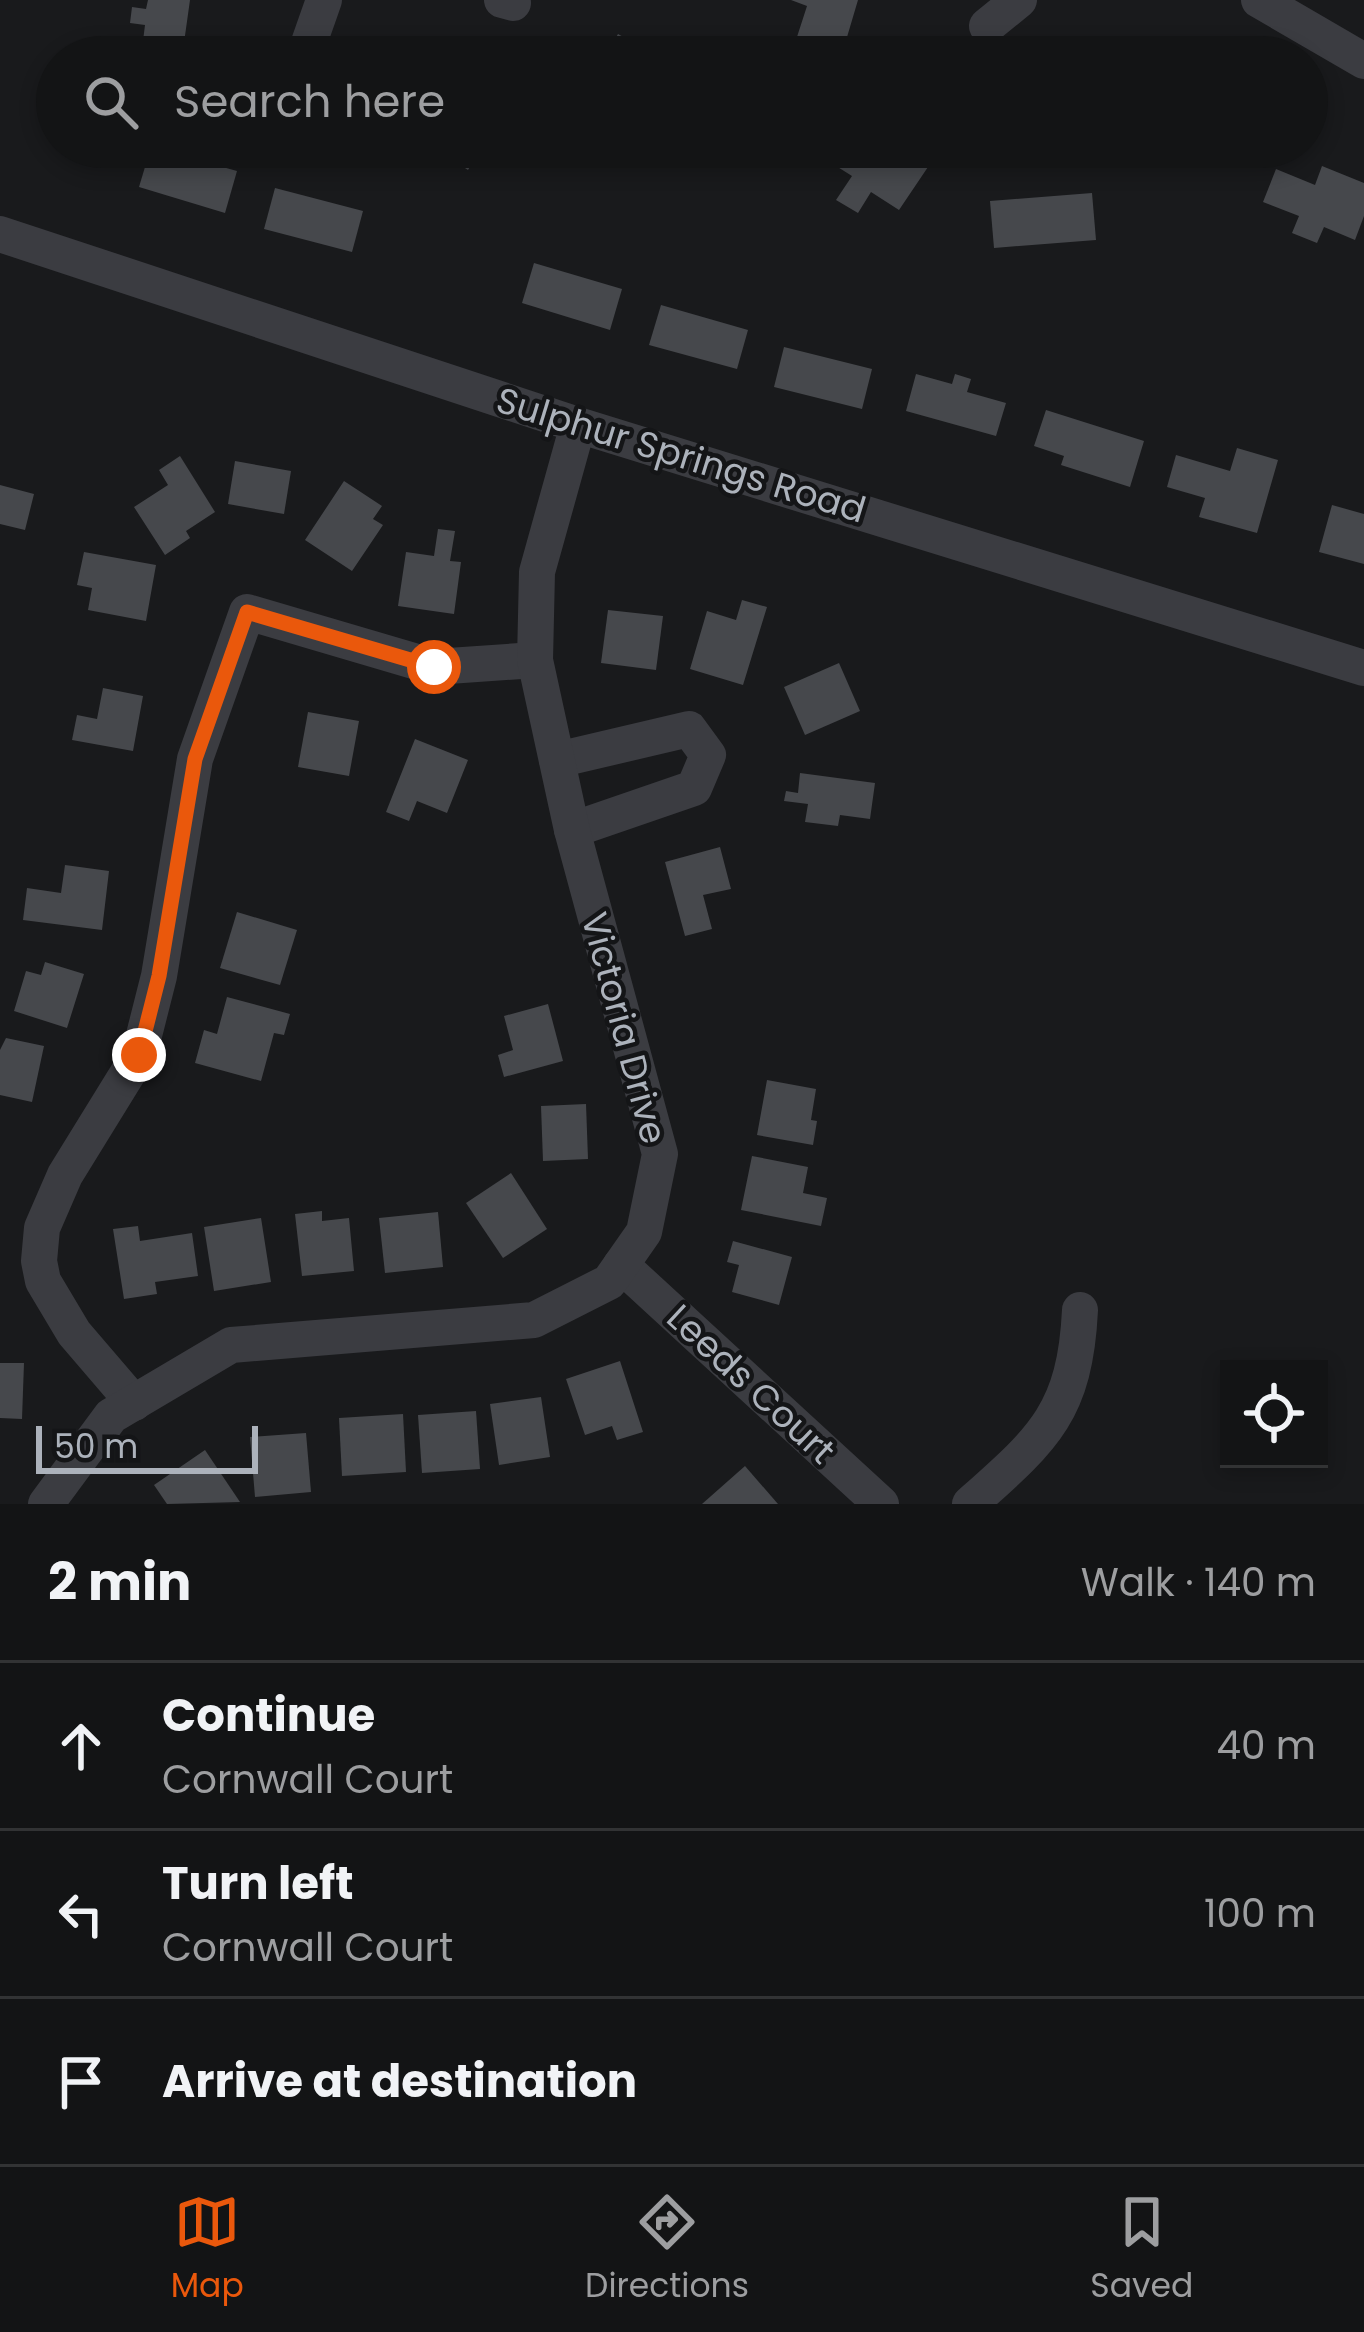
<!DOCTYPE html>
<html lang="en">
<head>
<meta charset="utf-8">
<style>
  :root { --surface:#131415; --page:#202122; --text:#f1f3f6; --muted:#9d9ea0; --line:#323334; --accent:#ea580c }
  body { margin:0; font-family:Poppins,sans-serif; background:var(--page); color:var(--text) }
  .controls { position:absolute; right:36px; bottom:36px; display:grid; overflow:hidden; border-radius:0px; box-shadow:0 6px 18px #0003 }
  .controls button { width:108px; height:108px; display:grid; place-items:center; padding:0; border:0; border-bottom:3px solid var(--line); background:var(--surface); color:var(--text); font:60px sans-serif }
  .scale { position:absolute; left:36px; bottom:30px; width:222px; box-sizing:border-box; padding-left:12px; border:6px solid #acb2bb; border-top:0; font-size:33px; line-height:42px; white-space:nowrap; color:#acb2bb; -webkit-text-stroke:9px #141517; paint-order:stroke }
  .stop { position:absolute; width:36px; height:36px; margin:-27px; border:9px solid #ea580c; border-radius:50%; background:#fff }
  .stop.end { background:#ea580c; border-color:#fff; box-shadow:0 3px 12px #0008 }
  .list { margin:0; padding:0; list-style:none }
  h2 { display:flex; justify-content:space-between; align-items:center; height:156px; margin:0; padding:0 48px; font-size:51px }
  h2 small { font-size:39px; font-weight:400; color:var(--muted) }
  .list li { display:grid; grid-template-columns:78px 1fr auto; gap:36px; align-items:center; box-sizing:border-box; height:168px; padding:0 48px; border-top:3px solid var(--line) }
  .list b { display:block; font-size:45px; white-space:nowrap }
  .list p { margin:0; font-size:39px; white-space:nowrap; color:var(--muted) }
  .list em { font-size:39px; font-style:normal; color:var(--muted) }
  .icon { flex:none; width:66px; height:66px; fill:none; stroke:currentColor; stroke-width:2; stroke-linecap:round; stroke-linejoin:round }
  .map { position:relative; flex:none; width:1364px; height:1504px; overflow:hidden }
  .search { position:absolute; background:var(--surface); box-shadow:0 6px 18px #0003; left:36px; right:36px; top:36px; height:132px; display:flex; align-items:center; gap:30px; box-sizing:border-box; padding:0 42px; border-radius:66px; color:var(--muted); font-size:45px }
  .sheet { height:660px; background:var(--surface) }
  nav { display:flex; justify-content:space-around; align-items:center; box-sizing:border-box; height:168px; border-top:3px solid var(--line); background:var(--surface); font-size:33px; color:var(--muted) }
  nav a { display:grid; justify-items:center; gap:6px }
  nav .on { color:var(--accent) }
  .map>svg:first-child { display:block }
</style>
</head>
<body>
<div class="map">
<svg width="1364" height="1504" viewBox="0 0 1364 1504">
  <rect width="100%" height="100%" fill="#191a1c"/>
  <g fill="#46484c">
    <path d="M148 0H190L182 57H141L145 25 130 23 132 7 146 9Z"/>
    <path d="M858 0 842 54 796 40 807 6 791 0Z"/>
    <path d="M618 34 658 57H605Z"/>
    <path d="M151 147 237 171 225 213 139 187Z"/>
    <path d="M407 147H482L468 170 435 148 427 160Z"/>
    <path d="M822 147H905L930 164 899 210 871 192 858 213 836 200 852 176 817 154Z"/>
    <path d="M1322 166 1364 183V216L1355 240 1324 227 1317 243 1292 233 1299 216 1263 202 1276 169 1315 185Z"/>
    <path d="M275 188 363 211 352 252 264 229Z"/>
    <path d="M1092 193 1096 240 994 248 990 201Z"/>
    <path d="M534 263 622 289 610 330 522 303Z"/>
    <path d="M661 305 748 330 737 369 649 345Z"/>
    <path d="M784 347 872 369 862 409 774 387Z"/>
    <path d="M916 374 952 384 955 374 971 379 967 392 1006 403 996 436 906 411Z"/>
    <path d="M1046 410 1144 441 1130 487 1061 465 1064 456 1034 446Z"/>
    <path d="M1237 448 1278 460 1257 533 1199 517 1205 498 1167 487 1176 455 1230 471Z"/>
    <path d="M180 456 215 512 186 531 190 538 165 555 134 507 168 485 159 470Z"/>
    <path d="M235 461 291 471 284 514 228 504Z"/>
    <path d="M344 481 382 506 373 519 383 525 352 571 305 540Z"/>
    <path d="M0 485 34 494 25 530 0 524Z"/>
    <path d="M1332 505 1364 514V564L1319 552Z"/>
    <path d="M438 529 455 531 450 561 461 562 454 614 398 606 406 552 434 556Z"/>
    <path d="M84 552 156 565 146 621 88 610 92 588 77 585Z"/>
    <path d="M742 600 767 607 743 685 690 669 707 611 736 620Z"/>
    <path d="M608 610 663 616 656 670 601 663Z"/>
    <path d="M839 663 860 711 805 735 784 687Z"/>
    <path d="M103 688 143 696 133 751 72 740 77 715 97 719Z"/>
    <path d="M308 712 359 721 349 776 298 767Z"/>
    <path d="M415 739 468 760 447 813 417 801 409 821 386 812Z"/>
    <path d="M800 773 875 783 870 819 840 815 838 826 805 822 808 804 784 801 786 791 798 793Z"/>
    <path d="M720 847 731 889 703 895 712 929 685 936 665 862Z"/>
    <path d="M65 865 109 871 102 930 23 920 27 888 61 893Z"/>
    <path d="M237 912 297 930 280 985 220 968Z"/>
    <path d="M45 962 84 974 67 1028 14 1011 26 971 41 975Z"/>
    <path d="M227 997 290 1014 284 1035 274 1033 261 1081 195 1063 204 1030 217 1034Z"/>
    <path d="M548 1004 563 1061 504 1077 498 1055 513 1050 504 1016Z"/>
    <path d="M6 1038 44 1046 32 1102 0 1095V1050Z"/>
    <path d="M767 1080 816 1089 811 1120 817 1121 813 1145 757 1135Z"/>
    <path d="M586 1104 588 1159 543 1161 541 1106Z"/>
    <path d="M752 1156 808 1167 803 1193 827 1198 821 1226 741 1210Z"/>
    <path d="M511 1173 547 1229 503 1258 466 1203Z"/>
    <path d="M322 1211V1221L349 1218 354 1271 302 1276 295 1214Z"/>
    <path d="M438 1212 443 1267 385 1273 379 1218Z"/>
    <path d="M261 1218 271 1282 214 1291 204 1227Z"/>
    <path d="M138 1226 140 1241 192 1233 198 1276 155 1282 157 1294 124 1299 113 1229Z"/>
    <path d="M733 1241 792 1257 779 1305 732 1292 739 1265 727 1262Z"/>
    <path d="M620 1361 643 1432 617 1440 612 1426 585 1435 566 1379Z"/>
    <path d="M0 1363H24L22 1419 0 1418Z"/>
    <path d="M541 1397 550 1457 499 1465 490 1404Z"/>
    <path d="M476 1411 480 1469 422 1473 418 1415Z"/>
    <path d="M403 1414 406 1472 342 1476 339 1418Z"/>
    <path d="M306 1433 311 1492 255 1497 250 1437Z"/>
    <path d="M205 1450 240 1502 167 1504 154 1485Z"/>
    <path d="M745 1466 778 1504H702Z"/>
  </g>
  <g fill="none" stroke-linecap="round" stroke-linejoin="round">
    <g stroke="#3b3c41" stroke-width="36">
      <path d="M502 0 513 3"/>
      <path d="M1259 0 1364 61"/>
      <path d="M987 26 1019 0"/>
      <path d="M304 57 324 0"/>
      <path d="M0 234 578 425 1364 668"/>
      <path d="M557 760 689 729 708 755 694 788 572 830"/>
      <path d="M621 1265 881 1504"/>
      <path d="M134 1403 74 1333 43 1281 39 1261 42 1228 65 1175 139 1055 159 976 195 759 247 612 434 667 535 660"/>
      <path d="M46 1504 111 1416 231 1345 534 1320 609 1282 644 1232 660 1154 572 830 535 660 537 572 578 425"/>
      <path d="M970 1504C1043 1439 1075 1413 1080 1310"/>
    </g>
  </g>
  <g fill="none" stroke-linecap="round" stroke-linejoin="round">
    <path stroke="#ea580c" stroke-width="15" d="M139 1055 159 976 195 759 247 612 434 667"/>
  </g>
  <g text-anchor="middle" dominant-baseline="central" stroke-width="9" stroke-linejoin="round" paint-order="stroke">
    <g font-size="36" fill="#acb2bb" stroke="#141517">
      <text transform="translate(681 455) rotate(17)">Sulphur Springs Road</text>
      <text transform="translate(624 1028) rotate(75)">Victoria Drive</text>
      <text transform="translate(751 1384) rotate(43)">Leeds Court</text>
    </g>
  </g>
</svg>
<div class="controls">
<button><svg class="icon" aria-label="locate" viewBox="0 0 24 24"><circle cx="12" cy="12" r="6"/><path d="M12 2v4M12 18v4M2 12h4M18 12h4"/></svg></button>
</div>
<div class="scale">50 m</div>
<div class="stop" style="left:434px;top:667px"></div>
<div class="stop end" style="left:139px;top:1055px"></div>
<div class="search"><svg class="icon" aria-label="search" viewBox="0 0 24 24"><circle cx="10" cy="10" r="6"/><path d="M15 15l6 6"/></svg>Search here</div>
</div>
<section class="sheet">
<h2>2 min<small>Walk · 140 m</small></h2>
<ul class="list">
<li><svg class="icon" aria-label="ahead" viewBox="0 0 24 24"><path d="M12 20V5M6 11l6-6 6 6"/></svg><div><b>Continue</b><p>Cornwall Court</p></div><em>40 m</em></li>
<li><svg class="icon" aria-label="left" viewBox="0 0 24 24"><path d="M17 20v-9H6M10 6l-5 5 5 5"/></svg><div><b>Turn left</b><p>Cornwall Court</p></div><em>100 m</em></li>
<li><svg class="icon" aria-label="arrive" viewBox="0 0 24 24"><path d="M6 21V4h12l-3 4 3 4H6"/></svg><div><b>Arrive at destination</b></div></li>
</ul>
</section>
<nav>
<a class="on"><svg class="icon" aria-label="map" viewBox="0 0 24 24"><path d="M3 6l6-2 6 2 6-2v14l-6 2-6-2-6 2zM9 4v14M15 6v14"/></svg>Map</a>
<a><svg class="icon" aria-label="directions" viewBox="0 0 24 24"><path d="M12 3l9 9-9 9-9-9zM9 14v-3h6M13 9l2 2-2 2"/></svg>Directions</a>
<a><svg class="icon" aria-label="saved" viewBox="0 0 24 24"><path d="M7 4h10v16l-5-4-5 4z"/></svg>Saved</a>
</nav>
</body>
</html>
